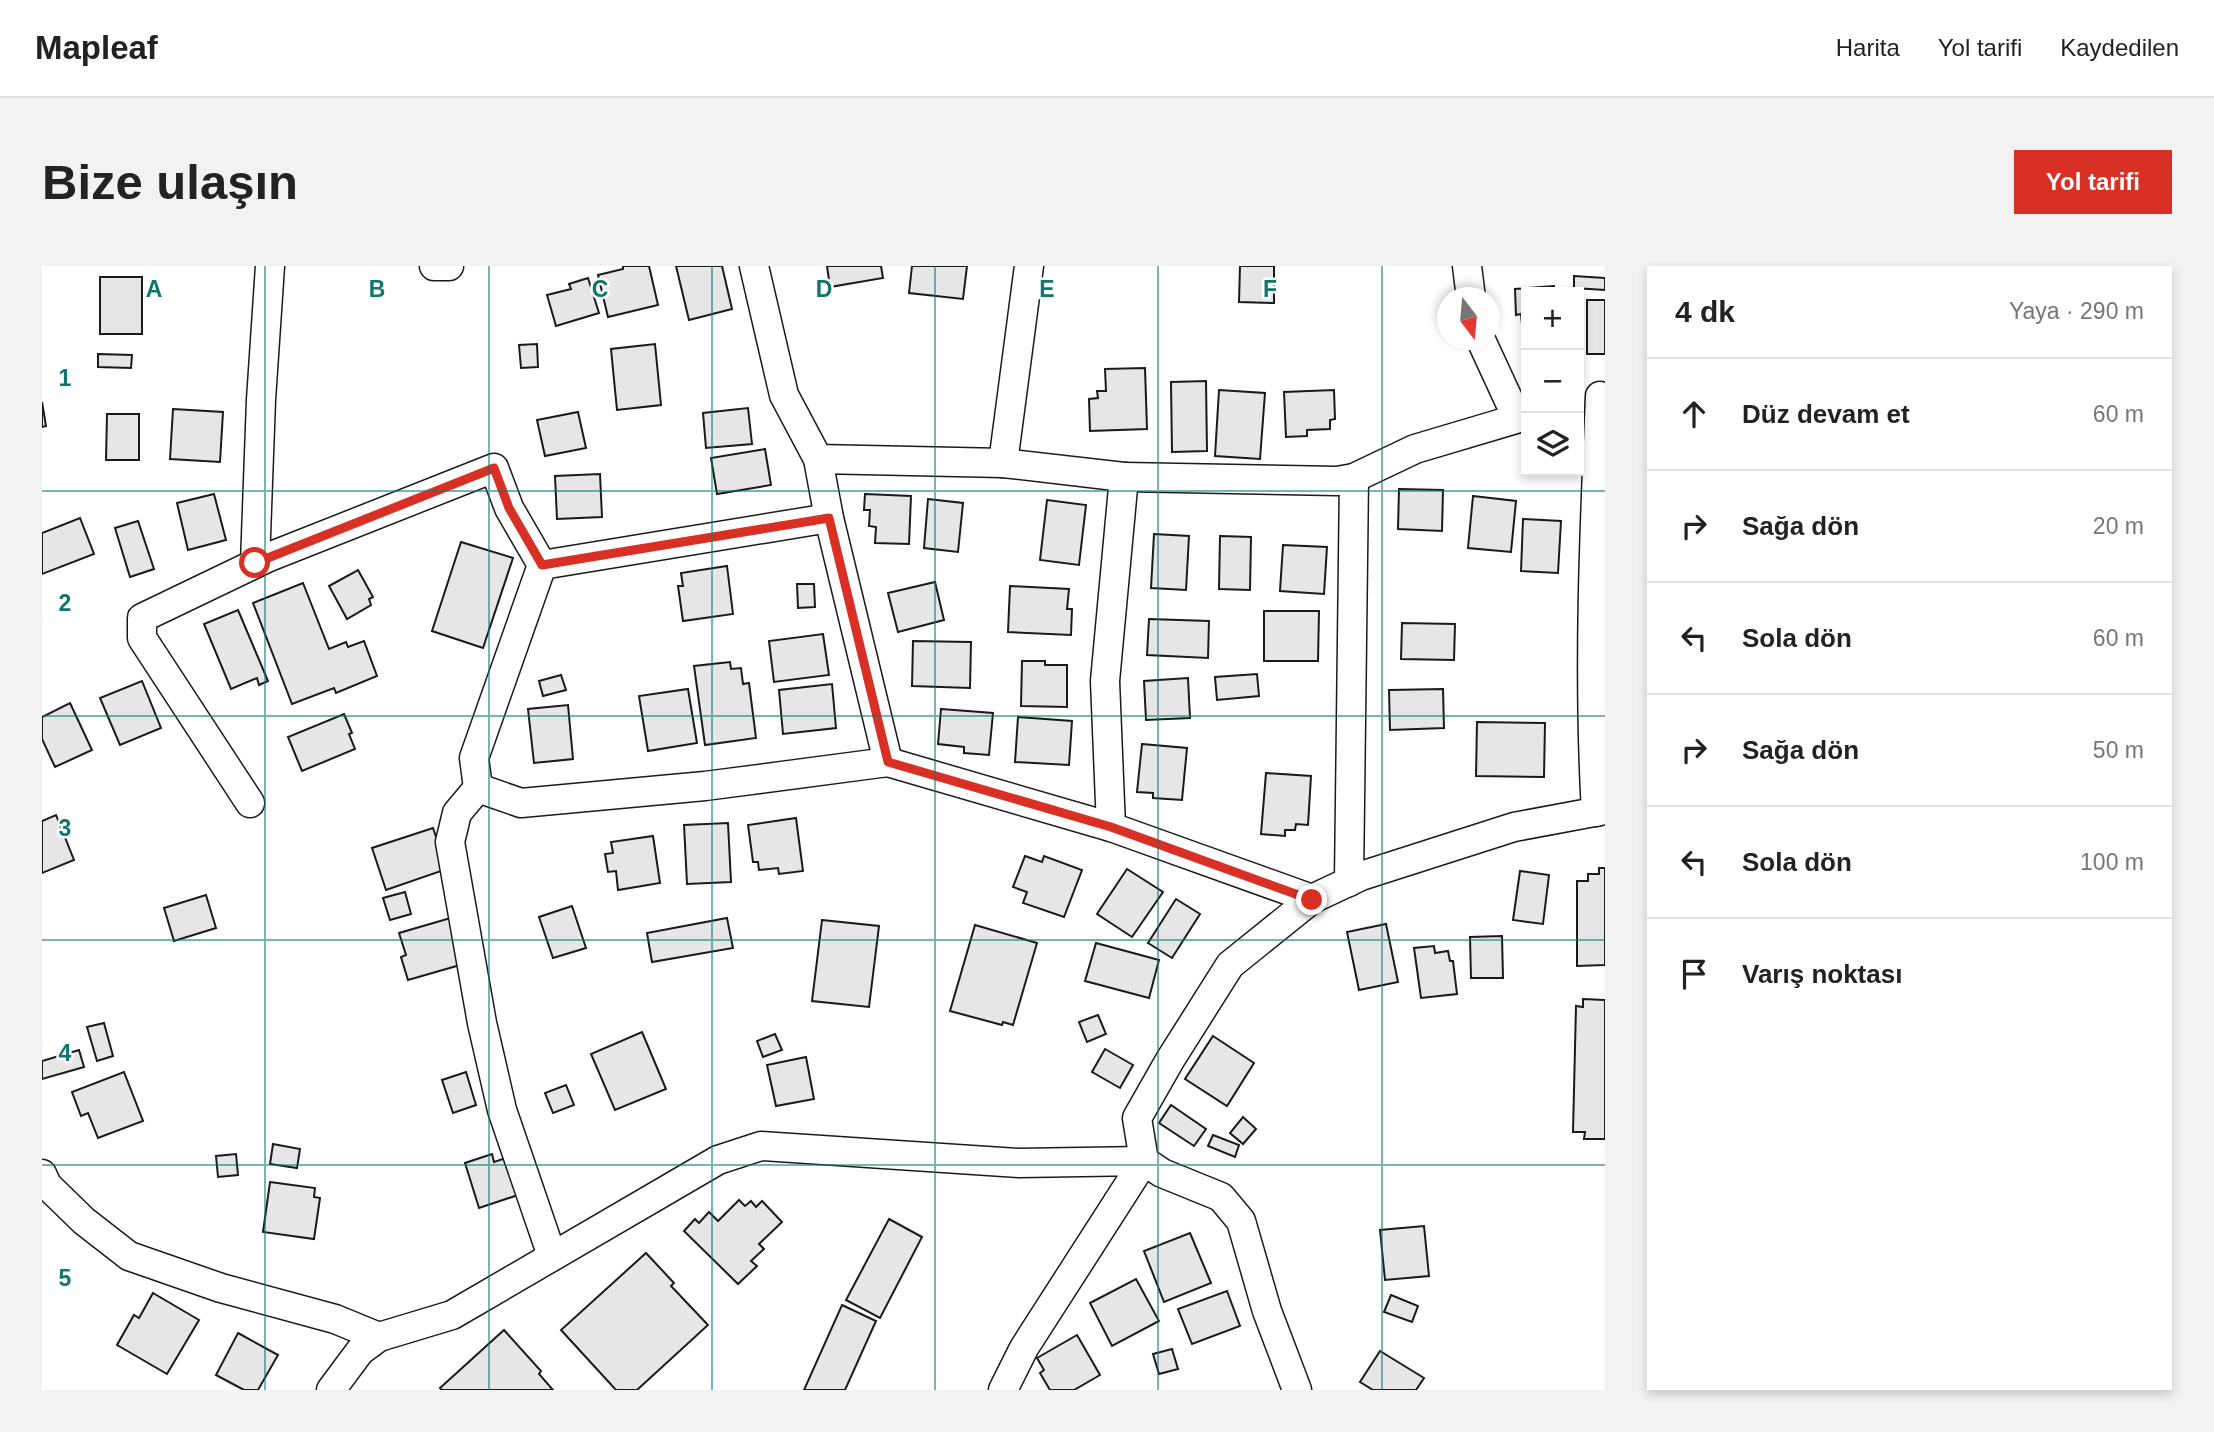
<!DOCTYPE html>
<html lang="tr">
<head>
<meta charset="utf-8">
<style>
  :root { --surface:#fff; --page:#f2f2f2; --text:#222; --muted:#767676; --line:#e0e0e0; --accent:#d93025 }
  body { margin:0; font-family:Arial,sans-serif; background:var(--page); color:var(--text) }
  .controls { position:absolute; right:21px; top:21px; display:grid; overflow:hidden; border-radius:0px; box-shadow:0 4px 10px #0003 }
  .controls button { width:63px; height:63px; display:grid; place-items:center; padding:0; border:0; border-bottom:2px solid var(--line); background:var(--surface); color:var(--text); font:35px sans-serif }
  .compass { position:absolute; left:1395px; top:21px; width:63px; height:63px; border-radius:50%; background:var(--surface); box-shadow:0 4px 10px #0003; rotate:164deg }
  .stop { position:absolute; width:21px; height:21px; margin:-16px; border:5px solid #d93025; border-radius:50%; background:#fff }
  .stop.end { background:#d93025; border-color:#fff; box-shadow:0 2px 7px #0008 }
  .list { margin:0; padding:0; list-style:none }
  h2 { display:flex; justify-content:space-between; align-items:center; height:91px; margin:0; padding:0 28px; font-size:30px }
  h2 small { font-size:23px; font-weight:400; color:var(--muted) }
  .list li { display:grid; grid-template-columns:46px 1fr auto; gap:21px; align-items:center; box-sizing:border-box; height:112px; padding:0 28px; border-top:2px solid var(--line) }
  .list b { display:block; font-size:26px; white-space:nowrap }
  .list em { font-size:23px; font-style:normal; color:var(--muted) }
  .icon { flex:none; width:38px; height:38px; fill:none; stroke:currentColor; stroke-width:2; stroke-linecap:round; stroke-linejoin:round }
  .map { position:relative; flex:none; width:1563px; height:1124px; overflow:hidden; border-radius:0px }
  header { display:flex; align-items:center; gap:42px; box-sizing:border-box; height:98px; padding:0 35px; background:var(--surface); border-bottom:2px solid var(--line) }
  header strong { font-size:33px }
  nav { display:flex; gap:38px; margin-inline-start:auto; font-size:24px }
  .intro { display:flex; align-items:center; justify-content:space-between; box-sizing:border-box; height:168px; padding:0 42px }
  h1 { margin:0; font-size:49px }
  .button { padding:18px 32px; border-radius:0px; background:var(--accent); color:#fff; font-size:24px; font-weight:700 }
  main { display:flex; gap:42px; padding:0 42px }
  aside { flex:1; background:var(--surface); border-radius:0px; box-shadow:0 4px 10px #0003 }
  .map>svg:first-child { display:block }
</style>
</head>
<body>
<header>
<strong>Mapleaf</strong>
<nav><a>Harita</a><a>Yol tarifi</a><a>Kaydedilen</a></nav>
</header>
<div class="intro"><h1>Bize ulaşın</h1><a class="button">Yol tarifi</a></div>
<main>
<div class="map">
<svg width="1563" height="1124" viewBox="0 0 1563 1124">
  <rect width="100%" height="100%" fill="#fff"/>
  <g fill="#e6e6e6" stroke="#1a1a1a" stroke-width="2">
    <path d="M581 0H607L616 39 566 51 556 9 581 3Z"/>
    <path d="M634 0H680L690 43 647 54Z"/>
    <path d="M785 0H839L841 12 788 21Z"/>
    <path d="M870 0H925L921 33 867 27Z"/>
    <path d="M1198 0H1232V37L1197 36Z"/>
    <path d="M1532 10 1563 12V24L1532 22Z"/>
    <rect x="58" y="11" width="42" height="57"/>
    <path d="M546 12 557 47 514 60 505 29 529 23 527 18Z"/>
    <path d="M1512 20V26H1484V80H1482L1479 48 1474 49 1473 23Z"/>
    <rect x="1545" y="34" width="18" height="54"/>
    <path d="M495 78 496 101 479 102 477 79Z"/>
    <path d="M613 78 619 139 575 144 569 83Z"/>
    <path d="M56 88 90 89 89 102 56 101Z"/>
    <path d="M1103 102 1105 163 1048 165 1047 133 1056 132 1055 125H1064L1063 103Z"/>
    <path d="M1164 115 1165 185 1130 186 1129 116Z"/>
    <path d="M1177 124 1223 127 1218 193 1173 190Z"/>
    <path d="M1292 124 1293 153 1288 154V163L1265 164V170L1244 171 1242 126Z"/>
    <path d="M0 136 4 160 0 161Z"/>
    <path d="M706 142 710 178 664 182 661 147Z"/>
    <path d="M131 143 181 146 178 196 128 193Z"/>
    <path d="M536 146 544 182 503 190 495 154Z"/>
    <path d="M65 148H97V194H64Z"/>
    <path d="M723 183 729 219 675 228 669 192Z"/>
    <path d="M558 208 560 251 515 253 513 210Z"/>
    <path d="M1357 223 1401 224 1400 265 1356 263Z"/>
    <path d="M172 228 184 274 146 284 135 237Z"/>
    <path d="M823 228 869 230 867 278 833 277 834 261 827 260 828 244H822Z"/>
    <path d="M1431 230 1474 235 1469 286 1426 282Z"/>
    <path d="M886 233 921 237 916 286 882 282Z"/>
    <path d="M1005 234 1044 239 1037 299 998 294Z"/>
    <path d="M38 252 52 288 0 308V267Z"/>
    <path d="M1481 253 1519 255 1516 307 1479 305Z"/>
    <path d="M96 255 112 303 88 311 73 262Z"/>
    <path d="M1112 268 1147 270 1144 324 1109 322Z"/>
    <path d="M1178 270 1209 271 1208 324 1177 323Z"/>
    <path d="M419 276 471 292 441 382 390 365Z"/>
    <path d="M1241 279 1285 281 1282 328 1238 325Z"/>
    <path d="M685 300 691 348 641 355 636 320H641L639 307Z"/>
    <path d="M316 304 331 331 327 333 329 339 305 353 287 320Z"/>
    <path d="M893 316 902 354 856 366 846 327Z"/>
    <path d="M261 317 287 383 304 376 306 381 322 375 335 410 294 427 292 422 250 438 211 337Z"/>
    <path d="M755 318H772L773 341 756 342Z"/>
    <path d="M968 320 1027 323 1025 343H1030L1029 369 966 366Z"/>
    <path d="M196 344 226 415 217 419 215 412 189 423 162 358Z"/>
    <path d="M1222 345H1277L1276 395H1222Z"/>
    <path d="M1107 353 1167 355 1166 392 1105 389Z"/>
    <path d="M1360 357 1413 358 1412 394 1359 393Z"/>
    <path d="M781 368 787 409 732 416 727 375Z"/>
    <path d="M871 375 929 376 928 422 870 420Z"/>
    <path d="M980 395H1003V399H1025V441L979 440Z"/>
    <path d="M688 396 689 403 699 402 701 418 707 417 714 472 663 479 652 400Z"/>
    <path d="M1215 408 1217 430 1175 434 1173 411Z"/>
    <path d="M519 409 524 424 501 430 497 415Z"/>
    <path d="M1146 412 1148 452 1104 454 1102 415Z"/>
    <path d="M100 415 119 462 78 479 58 432Z"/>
    <path d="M790 418 794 462 741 468 737 424Z"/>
    <path d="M646 423 655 477 606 485 597 430Z"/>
    <path d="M1401 423 1402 462 1348 464 1347 424Z"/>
    <path d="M28 437 50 484 13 501 0 473V451Z"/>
    <path d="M526 439 531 493 492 497 486 443Z"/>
    <path d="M899 443 951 447 947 489 922 487V481L896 478Z"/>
    <path d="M302 448 310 467 307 468 313 483 260 505 246 471Z"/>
    <path d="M976 451 1030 455 1027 499 973 496Z"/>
    <path d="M1435 456 1503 457 1502 511 1434 510Z"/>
    <path d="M1100 478 1145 482 1140 534 1111 532V527L1095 526Z"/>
    <path d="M1224 507 1269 510 1266 559 1254 558 1253 564H1243V570L1219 568Z"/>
    <path d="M14 549 32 594 0 607V555Z"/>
    <path d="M754 552 761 605 737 608 736 602 717 604 716 596H711L706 559Z"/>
    <path d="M686 557 689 616 645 618 642 559Z"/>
    <path d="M391 562 405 603 344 624 330 582Z"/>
    <path d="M611 570 618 617 576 624 574 605 566 606 563 588 571 587 569 576Z"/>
    <path d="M983 590 1000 596 1002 590 1040 604 1022 651 981 637 985 626 971 621Z"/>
    <path d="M1557 602H1563V699L1535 700V615H1546V608H1557Z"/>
    <path d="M1085 603 1121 626 1090 671 1055 648Z"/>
    <path d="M1478 605 1507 609 1501 658 1471 654Z"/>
    <path d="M363 626 369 648 348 654 341 632Z"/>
    <path d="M164 629 174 662 132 675 122 642Z"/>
    <path d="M1134 633 1158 648 1130 692 1106 677Z"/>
    <path d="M530 640 544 682 511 692 497 651Z"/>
    <path d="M412 651 425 697 366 714 359 691 364 689 357 667Z"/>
    <path d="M685 652 691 682 610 696 605 667Z"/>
    <path d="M780 654 837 660 827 741 770 735Z"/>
    <path d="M1344 658 1356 716 1317 724 1305 666Z"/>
    <path d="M933 659 995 677 971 759 961 756 960 759 908 745Z"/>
    <path d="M1460 670 1461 712H1429L1428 671Z"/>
    <path d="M1054 677 1117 694 1107 732 1043 715Z"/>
    <path d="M1392 680 1393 687 1406 685 1408 695H1411L1415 728 1379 732 1372 682Z"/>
    <path d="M1541 733 1563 734V873H1542L1543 866H1531L1534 740 1541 741Z"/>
    <path d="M1056 749 1064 768 1045 776 1037 756Z"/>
    <path d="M62 757 71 790 55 795 45 761Z"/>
    <path d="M600 766 624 823 573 844 549 788Z"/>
    <path d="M733 768 740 784 721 791 715 775Z"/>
    <path d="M1171 770 1212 797 1185 840 1143 813Z"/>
    <path d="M1063 783 1091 799 1078 822 1050 806Z"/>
    <path d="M37 784 42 801 0 813V795Z"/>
    <path d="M764 791 772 833 734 840 725 799Z"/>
    <path d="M82 806 101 855 56 872 46 847 39 850 30 826Z"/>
    <path d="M424 806 434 839 411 847 400 814Z"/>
    <path d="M524 819 532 839 511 847 503 827Z"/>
    <path d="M1129 839 1164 863 1152 880 1117 857Z"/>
    <path d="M1201 851 1214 863 1201 878 1188 867Z"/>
    <path d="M1171 869 1197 879 1193 891 1166 880Z"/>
    <path d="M231 878 258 883 255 902 228 898Z"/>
    <path d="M194 888 196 909 176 911 174 890Z"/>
    <path d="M450 888 452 896 464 892 476 929 437 942 423 897Z"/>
    <path d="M228 916 273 922 272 931 278 932 272 973 221 966Z"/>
    <path d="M697 934 703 940 709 935 714 941 720 935 740 956 717 978 722 983 709 995 715 1000 696 1018 642 965 653 953 657 957 667 946 676 955Z"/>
    <path d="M847 953 880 971 838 1052 804 1034Z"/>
    <path d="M1382 960 1387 1010 1343 1014 1338 964Z"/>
    <path d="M1148 967 1169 1017 1122 1036 1102 985Z"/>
    <path d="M604 987 632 1017 629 1020 666 1059 595 1124H574L519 1064Z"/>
    <path d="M1094 1013 1117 1055 1070 1080 1048 1037Z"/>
    <path d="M1185 1025 1198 1060 1150 1078 1136 1043Z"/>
    <path d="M111 1027 157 1054 125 1108 75 1079 92 1049 97 1052Z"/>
    <path d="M1349 1029 1376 1040 1370 1056 1342 1046Z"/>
    <path d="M800 1039 834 1055 803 1124H762Z"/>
    <path d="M462 1064 499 1105 497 1108 511 1124H400L398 1122Z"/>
    <path d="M196 1067 236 1089 216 1124H202L174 1109Z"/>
    <path d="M1035 1069 1058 1109 1032 1124H1008L998 1107 1002 1104 995 1092Z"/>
    <path d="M1130 1083 1136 1103 1117 1108 1111 1088Z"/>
    <path d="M1338 1085 1382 1112 1374 1124H1331L1318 1116Z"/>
  </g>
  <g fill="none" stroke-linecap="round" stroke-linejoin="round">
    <defs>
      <g id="street">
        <path d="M392 0H407"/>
        <path d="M712 0 742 129 776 193 961 197 987 0"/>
        <path d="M1425 0 1429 32"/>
        <path d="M1439 74 1475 152"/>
        <path d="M961 197 1082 211 1063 415 1069 561"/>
        <path d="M1082 211 1295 215 1312 212 1373 183 1484 150"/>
        <path d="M213 297 219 134 228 0"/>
        <path d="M500 299 787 252"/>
        <path d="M846 496 1069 561 1270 633"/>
        <path d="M436 522 415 547 408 576 440 757 460 844 510 990"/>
        <path d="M208 537 100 372V352L227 291 452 202 467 242 500 299 432 492 436 522 479 537 663 520 846 496 787 252 776 193"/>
        <path d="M1554 546C1546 407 1552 269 1558 130"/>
        <path d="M1307 616 1312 212"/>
        <path d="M0 908 5 919 42 955 87 990 179 1022 293 1053 337 1071"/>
        <path d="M289 1124 318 1085 337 1071 410 1049 676 894 719 880 977 897 1102 895 982 1082 961 1124"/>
        <path d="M1255 1124 1225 1045 1199 955 1179 931 1120 907 1102 895 1095 852 1128 794 1188 699 1270 633 1319 610 1472 561 1563 544"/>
      </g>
    </defs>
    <use href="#street" stroke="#1a1a1a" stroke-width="31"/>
    <use href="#street" stroke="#fff" stroke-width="28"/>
  </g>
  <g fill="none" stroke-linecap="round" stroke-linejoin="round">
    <path stroke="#d93025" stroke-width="9" d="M213 297 452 202 467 242 500 299 787 252 846 496 1069 561 1270 634"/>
  </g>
  <path fill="none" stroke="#0f766e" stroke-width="2" stroke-opacity="0.55" d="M223 0V1124M447 0V1124M670 0V1124M893 0V1124M1116 0V1124M1340 0V1124M0 225H1563M0 450H1563M0 674H1563M0 899H1563"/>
  <g font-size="23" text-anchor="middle" font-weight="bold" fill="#0f766e" stroke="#fff" stroke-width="5" stroke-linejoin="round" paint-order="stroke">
    <text x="112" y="31">A</text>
    <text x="335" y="31">B</text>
    <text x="558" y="31">C</text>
    <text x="782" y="31">D</text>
    <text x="1005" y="31">E</text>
    <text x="1228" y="31">F</text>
    <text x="23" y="120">1</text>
    <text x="23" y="345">2</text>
    <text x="23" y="570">3</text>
    <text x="23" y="795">4</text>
    <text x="23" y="1020">5</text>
  </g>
</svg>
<div class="controls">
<button>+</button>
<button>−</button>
<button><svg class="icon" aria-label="layers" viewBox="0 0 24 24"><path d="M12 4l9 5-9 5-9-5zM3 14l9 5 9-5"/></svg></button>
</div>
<svg class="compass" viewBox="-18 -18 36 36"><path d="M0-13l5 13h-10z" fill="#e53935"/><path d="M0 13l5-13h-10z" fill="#767676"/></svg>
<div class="stop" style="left:213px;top:297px"></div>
<div class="stop end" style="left:1270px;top:634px"></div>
</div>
<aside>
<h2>4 dk<small>Yaya · 290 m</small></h2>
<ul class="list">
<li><svg class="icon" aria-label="ahead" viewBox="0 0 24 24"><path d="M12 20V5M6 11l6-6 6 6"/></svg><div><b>Düz devam et</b></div><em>60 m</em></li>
<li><svg class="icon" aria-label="right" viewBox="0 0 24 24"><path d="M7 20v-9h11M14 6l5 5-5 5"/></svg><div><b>Sağa dön</b></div><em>20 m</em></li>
<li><svg class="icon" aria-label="left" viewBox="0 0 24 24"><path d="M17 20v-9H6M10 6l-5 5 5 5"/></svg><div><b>Sola dön</b></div><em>60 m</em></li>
<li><svg class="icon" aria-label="right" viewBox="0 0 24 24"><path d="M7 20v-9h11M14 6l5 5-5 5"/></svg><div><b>Sağa dön</b></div><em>50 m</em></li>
<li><svg class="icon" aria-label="left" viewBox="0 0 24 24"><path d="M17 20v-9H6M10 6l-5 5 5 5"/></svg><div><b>Sola dön</b></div><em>100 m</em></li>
<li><svg class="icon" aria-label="arrive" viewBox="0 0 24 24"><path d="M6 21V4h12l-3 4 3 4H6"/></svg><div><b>Varış noktası</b></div></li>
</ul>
</aside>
</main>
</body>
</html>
